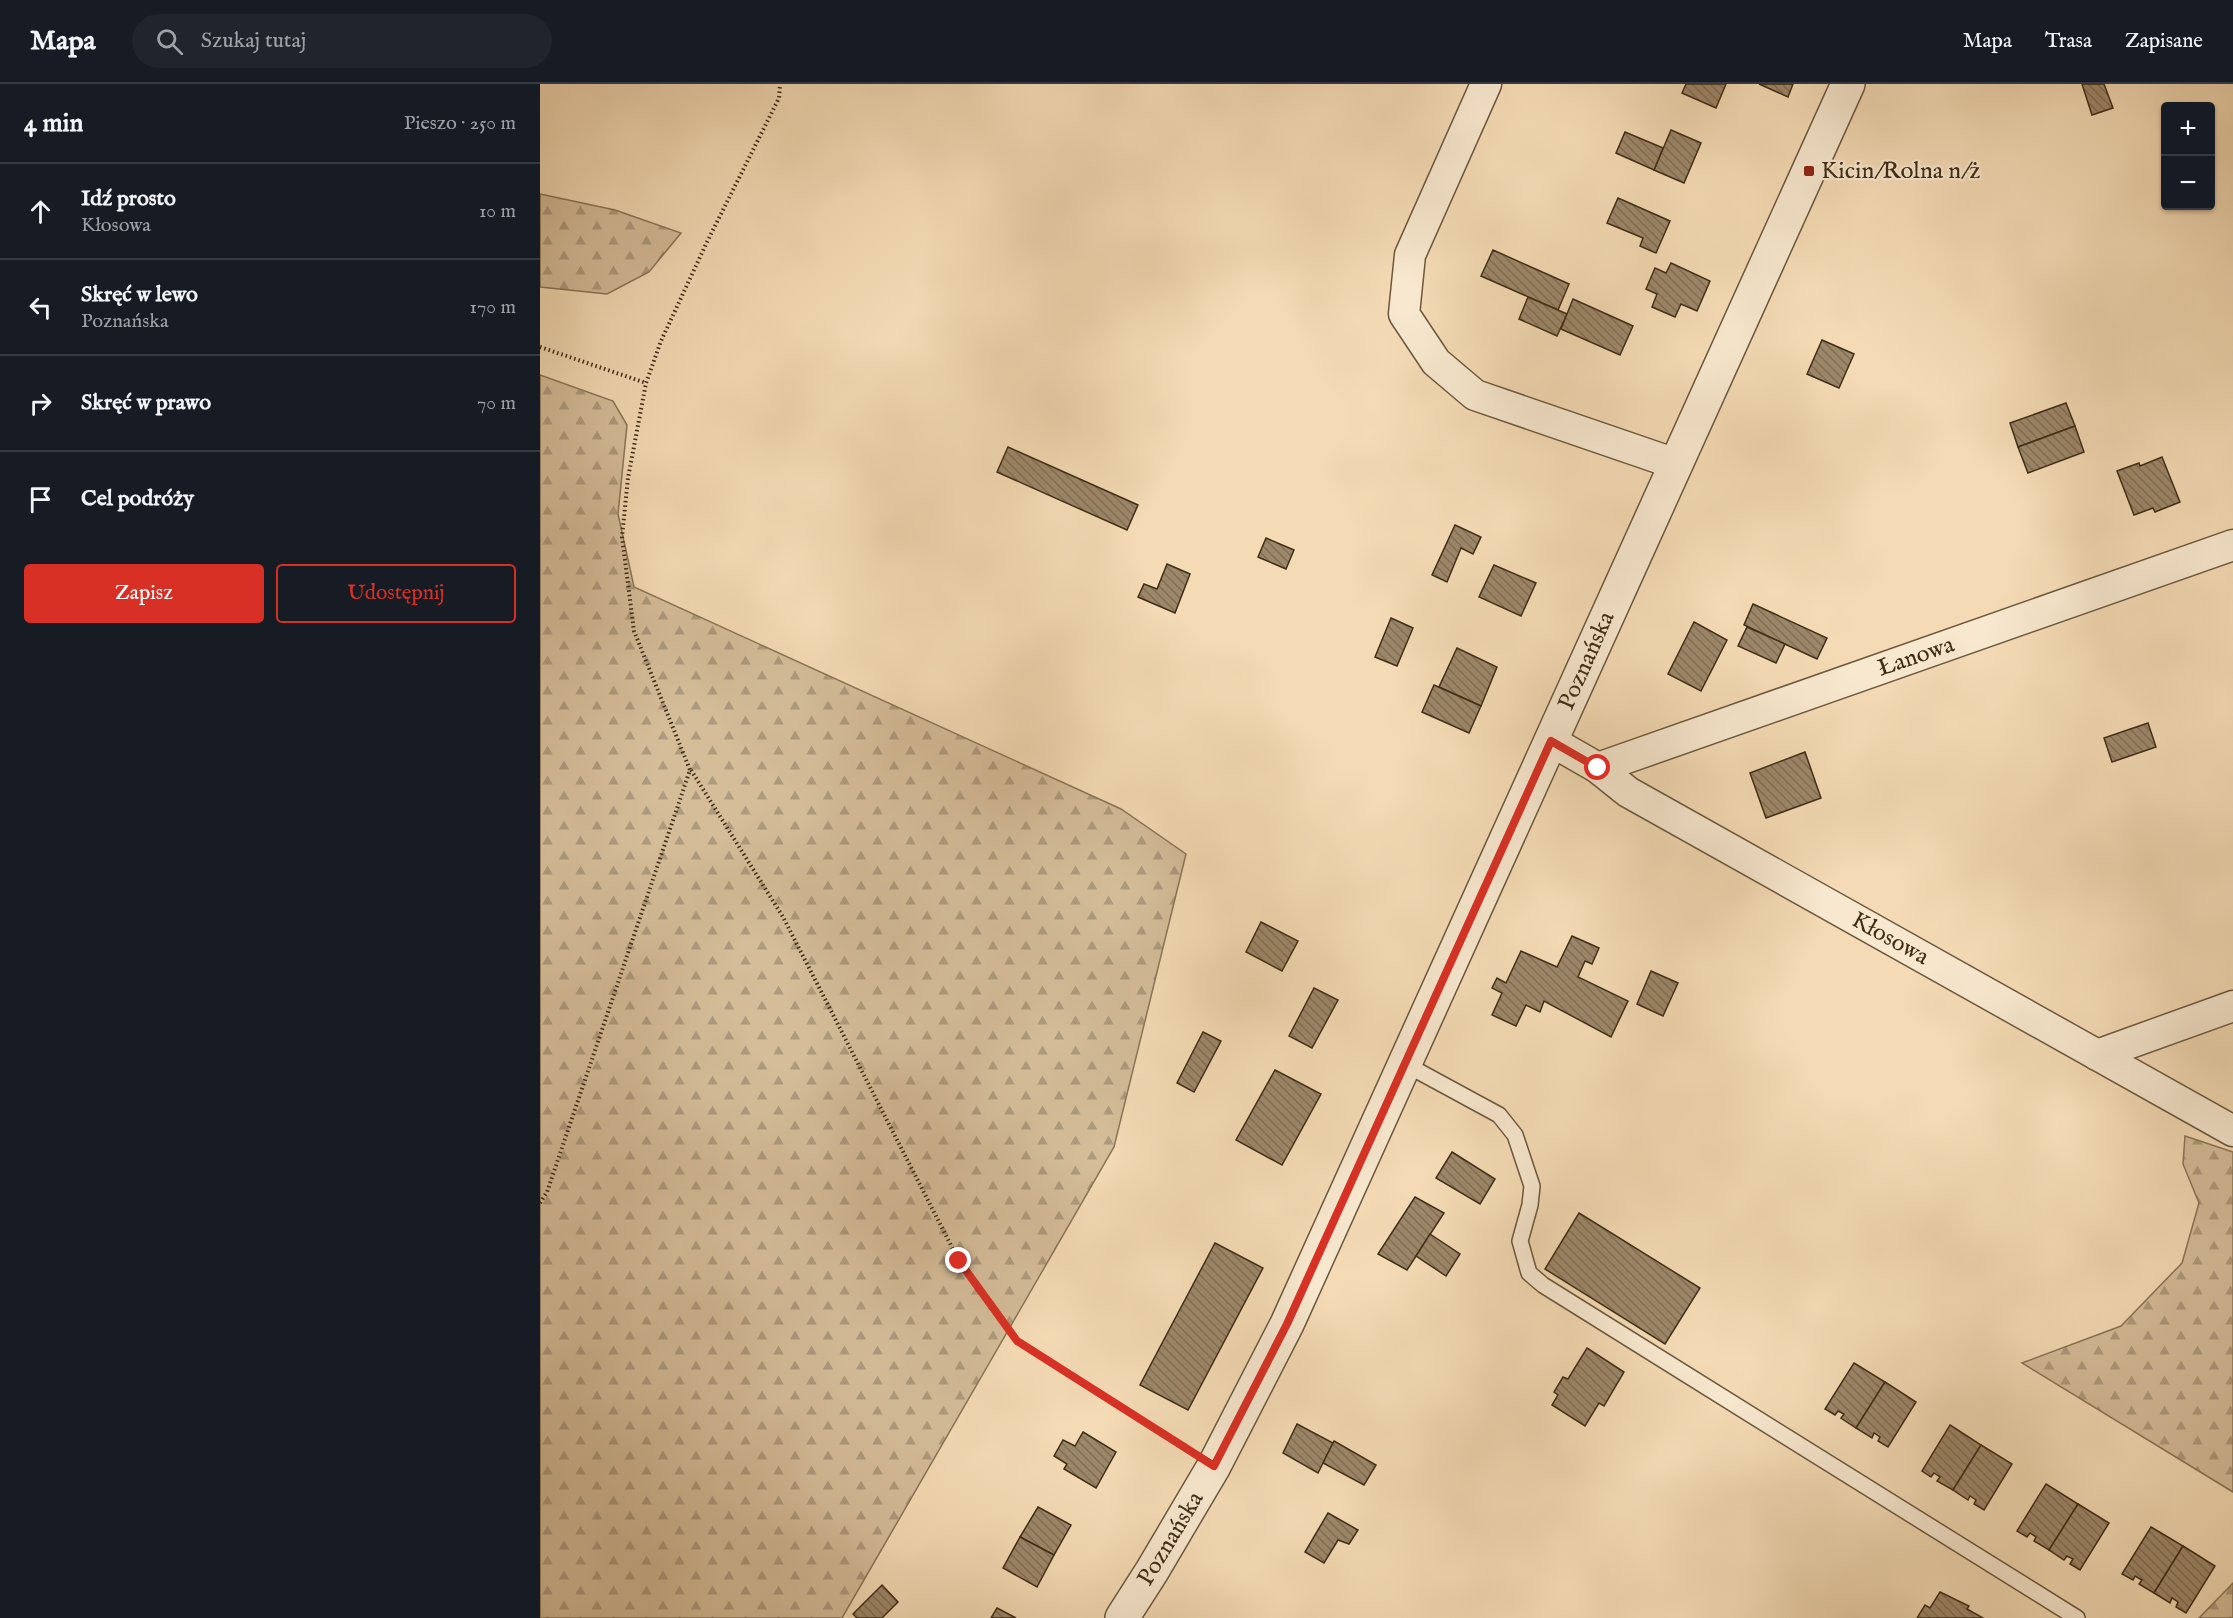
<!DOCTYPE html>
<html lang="pl">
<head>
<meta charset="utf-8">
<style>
  :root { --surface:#171b24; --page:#20242c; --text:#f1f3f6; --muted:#9ea1a6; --line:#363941; --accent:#d93025 }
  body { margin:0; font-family:"IM FELL English",serif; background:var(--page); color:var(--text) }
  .controls { position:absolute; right:18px; top:18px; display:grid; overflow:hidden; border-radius:6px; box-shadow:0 2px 4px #0004 }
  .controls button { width:54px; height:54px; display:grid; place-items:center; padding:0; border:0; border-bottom:2px solid var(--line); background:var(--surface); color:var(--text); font:30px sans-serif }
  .stop { position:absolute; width:18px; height:18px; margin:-14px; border:4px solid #d93025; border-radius:50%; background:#fff }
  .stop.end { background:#d93025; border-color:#fff; box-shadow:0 2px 6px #0008 }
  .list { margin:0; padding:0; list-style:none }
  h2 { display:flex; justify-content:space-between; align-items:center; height:78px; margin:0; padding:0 24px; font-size:26px }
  h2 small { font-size:20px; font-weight:400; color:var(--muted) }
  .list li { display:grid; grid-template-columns:39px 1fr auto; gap:18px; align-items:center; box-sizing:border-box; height:96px; padding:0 24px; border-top:2px solid var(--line) }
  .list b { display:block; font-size:22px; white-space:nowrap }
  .list p { margin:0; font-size:20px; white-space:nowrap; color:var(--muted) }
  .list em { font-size:20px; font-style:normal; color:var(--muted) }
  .actions { display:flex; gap:12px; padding:18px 24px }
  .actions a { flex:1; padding:14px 0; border:2px solid var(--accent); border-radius:6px; text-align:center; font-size:21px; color:var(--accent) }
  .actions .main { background:var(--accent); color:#fff }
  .icon { flex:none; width:33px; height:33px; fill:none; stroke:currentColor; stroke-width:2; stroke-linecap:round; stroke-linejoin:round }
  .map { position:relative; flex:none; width:1693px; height:1534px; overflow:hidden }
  header { display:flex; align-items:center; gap:36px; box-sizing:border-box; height:84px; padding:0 30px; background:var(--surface); border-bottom:2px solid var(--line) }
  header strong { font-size:28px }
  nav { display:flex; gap:33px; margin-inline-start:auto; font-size:21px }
  .search { width:420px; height:54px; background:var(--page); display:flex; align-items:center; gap:15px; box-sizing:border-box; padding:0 21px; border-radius:33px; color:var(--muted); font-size:22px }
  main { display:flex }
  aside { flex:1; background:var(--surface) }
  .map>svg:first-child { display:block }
</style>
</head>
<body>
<header>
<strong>Mapa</strong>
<div class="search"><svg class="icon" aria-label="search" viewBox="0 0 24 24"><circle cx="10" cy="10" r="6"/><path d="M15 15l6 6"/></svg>Szukaj tutaj</div>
<nav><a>Mapa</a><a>Trasa</a><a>Zapisane</a></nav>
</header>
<main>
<aside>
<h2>4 min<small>Pieszo · 250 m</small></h2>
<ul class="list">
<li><svg class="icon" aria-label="ahead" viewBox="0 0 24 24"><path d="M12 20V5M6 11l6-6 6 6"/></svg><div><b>Idź prosto</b><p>Kłosowa</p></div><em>10 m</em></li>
<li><svg class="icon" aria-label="left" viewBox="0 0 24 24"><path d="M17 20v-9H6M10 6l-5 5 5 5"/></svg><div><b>Skręć w lewo</b><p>Poznańska</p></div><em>170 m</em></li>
<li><svg class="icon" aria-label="right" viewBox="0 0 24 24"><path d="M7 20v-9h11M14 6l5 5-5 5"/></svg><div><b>Skręć w prawo</b></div><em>70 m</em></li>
<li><svg class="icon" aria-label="arrive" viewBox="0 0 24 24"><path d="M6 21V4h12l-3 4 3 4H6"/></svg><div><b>Cel podróży</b></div></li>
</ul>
<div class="actions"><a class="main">Zapisz</a><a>Udostępnij</a></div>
</aside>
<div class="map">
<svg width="1693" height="1534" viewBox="0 0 1693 1534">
  <defs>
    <pattern id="forest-firs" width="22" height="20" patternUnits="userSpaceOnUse" patternTransform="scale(1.5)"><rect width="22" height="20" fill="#d5bd9a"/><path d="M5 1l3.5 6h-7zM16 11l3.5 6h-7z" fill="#ae9a7d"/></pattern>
    <pattern id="building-back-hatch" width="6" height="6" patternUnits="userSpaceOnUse" patternTransform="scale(1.5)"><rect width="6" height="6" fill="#9d8769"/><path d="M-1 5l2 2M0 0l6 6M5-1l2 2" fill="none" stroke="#816f55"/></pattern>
  </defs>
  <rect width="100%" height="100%" fill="#f4dbb5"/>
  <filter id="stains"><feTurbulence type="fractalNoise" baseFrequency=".00333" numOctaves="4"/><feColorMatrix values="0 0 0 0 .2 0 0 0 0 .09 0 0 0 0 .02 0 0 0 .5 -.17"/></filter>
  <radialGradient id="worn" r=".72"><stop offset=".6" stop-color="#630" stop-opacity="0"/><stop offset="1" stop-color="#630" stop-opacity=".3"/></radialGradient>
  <g fill="url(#forest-firs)" stroke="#8a7558" stroke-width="1.5">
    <path d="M0 110 75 126 141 149 109 188 67 210 0 203Z"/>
    <path d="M0 291 73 317 87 341 78 430 94 503 581 725 646 770 574 1063 302 1534H0Z"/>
    <path d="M1645 1052 1693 1068V1408L1482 1279 1581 1242 1642 1179 1659 1119 1643 1080Z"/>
    <path d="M1693 1499V1534H1659Z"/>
  </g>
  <g fill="url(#building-back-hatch)" stroke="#3f2d16" stroke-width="1.5">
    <path d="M1146 0H1186L1176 24 1142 9Z"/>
    <path d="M1219 0H1253L1248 13Z"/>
    <path d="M1542 0H1564L1573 24 1552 31Z"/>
    <path d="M1131 46 1161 59 1144 99 1114 86Z"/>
    <path d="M1085 48 1123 64 1114 86 1076 69Z"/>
    <path d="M1078 114 1130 137 1116 169 1100 162 1103 154 1067 139Z"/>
    <path d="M953 166 1029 200 1018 226 941 192Z"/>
    <path d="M1131 179 1170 197 1157 227 1141 220 1135 233 1112 223 1117 210 1106 205 1115 184 1126 189Z"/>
    <path d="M988 213 1027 230 1017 252 979 235Z"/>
    <path d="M1033 215 1093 242 1080 271 1021 245Z"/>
    <path d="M1282 256 1314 270 1299 304 1267 290Z"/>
    <path d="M1526 319 1535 342 1478 363 1470 339Z"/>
    <path d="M1535 342 1544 368 1488 389 1478 363Z"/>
    <path d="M468 363 598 421 587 446 457 388Z"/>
    <path d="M1622 373 1640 418 1615 428 1613 424 1594 431 1577 387 1599 379 1600 382Z"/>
    <path d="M915 441 941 453 933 470 921 464 907 498 892 491Z"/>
    <path d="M726 454 754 466 746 485 718 473Z"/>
    <path d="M627 480 650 490 635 529 598 513 604 500 617 505Z"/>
    <path d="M954 481 996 499 981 532 939 513Z"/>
    <path d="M1213 520 1287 554 1277 575 1204 541Z"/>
    <path d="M851 534 873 544 857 582 835 573Z"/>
    <path d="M1154 538 1187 556 1161 607 1128 590Z"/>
    <path d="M1207 543 1245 560 1236 579 1198 562Z"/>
    <path d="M917 564 957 583 941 622 899 603Z"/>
    <path d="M894 601 941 622 929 649 882 628Z"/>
    <path d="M1608 639 1616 663 1572 678 1564 654Z"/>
    <path d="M1265 668 1281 714 1226 734 1210 689Z"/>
    <path d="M721 838 758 857 742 887 706 868Z"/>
    <path d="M1032 852 1059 864 1052 880 1045 877 1038 893 1088 917 1071 953 1004 917 1000 928 986 921 976 942 952 931 962 909 952 904 957 894 966 899 981 867 1017 883Z"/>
    <path d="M1111 887 1138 899 1123 932 1097 920Z"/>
    <path d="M774 904 798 916 772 964 749 952Z"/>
    <path d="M663 948 681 957 654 1008 637 999Z"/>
    <path d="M735 986 781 1010 742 1081 696 1056Z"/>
    <path d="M912 1068 955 1095 940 1120 896 1094Z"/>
    <path d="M875 1113 904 1129 867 1186 838 1170Z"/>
    <path d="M1039 1129 1160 1204 1125 1260 1005 1185Z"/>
    <path d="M890 1150 920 1170 906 1192 876 1172Z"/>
    <path d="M675 1159 723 1184 648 1326 600 1301Z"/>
    <path d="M1047 1264 1084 1288 1064 1322 1059 1319 1045 1342 1012 1321 1018 1311 1014 1308 1023 1293 1028 1295Z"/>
    <path d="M1314 1279 1345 1298 1316 1344 1301 1334 1304 1330 1298 1327 1295 1331 1285 1325Z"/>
    <path d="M1345 1298 1376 1318 1348 1363 1338 1357 1340 1353 1334 1349 1332 1354 1316 1344Z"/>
    <path d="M757 1340 793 1359 778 1389 743 1369Z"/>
    <path d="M1410 1341 1441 1361 1413 1406 1397 1397 1400 1393 1394 1389 1391 1393 1382 1387Z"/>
    <path d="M543 1348 576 1368 556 1404 524 1385 527 1380 514 1372 523 1356 535 1362Z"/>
    <path d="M794 1357 836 1381 824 1401 783 1379Z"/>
    <path d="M1441 1361 1472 1380 1444 1426 1434 1420 1436 1416 1430 1412 1428 1416 1413 1406Z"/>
    <path d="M1506 1400 1538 1420 1509 1466 1494 1457 1496 1453 1490 1449 1487 1453 1477 1447Z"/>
    <path d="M1538 1420 1569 1439 1540 1486 1530 1480 1533 1475 1527 1472 1524 1476 1509 1466Z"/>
    <path d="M498 1423 531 1441 514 1471 480 1453Z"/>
    <path d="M788 1429 818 1446 809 1460 798 1456 784 1479 765 1468Z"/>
    <path d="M1611 1443 1643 1462 1614 1509 1599 1500 1602 1496 1595 1492 1593 1496 1582 1490Z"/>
    <path d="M480 1453 514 1471 497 1503 463 1484Z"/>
    <path d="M1643 1462 1675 1482 1646 1529 1636 1523 1638 1518 1632 1514 1630 1519 1614 1509Z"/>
    <path d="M342 1501 358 1518 342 1534H317L313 1530Z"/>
    <path d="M1400 1508 1429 1522 1427 1525 1443 1534H1377L1385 1521 1390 1524Z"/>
    <path d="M457 1524 476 1534H451Z"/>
  </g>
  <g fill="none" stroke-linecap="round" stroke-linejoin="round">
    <defs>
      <path id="service" d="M865 980 959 1031 975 1051 992 1102 990 1121 980 1157 989 1189 1003 1201 1537 1534"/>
      <g id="minor">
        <path d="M946 0 870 171 864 230 896 278 935 311 1136 380"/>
        <path d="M1011 657 1058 684 1088 708 1693 1047"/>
        <path d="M1058 684 1693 461"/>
        <path d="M1557 971 1693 922"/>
      </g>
      <path id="tertiary" d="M582 1534 612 1487 674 1382 747 1240 1308 0"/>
    </defs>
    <use href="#service" stroke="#6c583e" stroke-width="18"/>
    <use href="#minor" stroke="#6c583e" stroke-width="33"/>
    <use href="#tertiary" stroke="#6c583e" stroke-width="36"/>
    <g stroke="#3f2d16" stroke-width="4" stroke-dasharray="1.5 3" stroke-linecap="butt">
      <path d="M0 263 106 299"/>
      <path d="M151 686 243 833 419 1177 477 1257 647 1365"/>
      <path d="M0 1119 7 1108 150 686 94 547 82 453 88 394 106 299 121 257 167 158 239 14 240 0"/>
    </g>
    <use href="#service" stroke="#f8e8cf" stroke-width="15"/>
    <use href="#minor" stroke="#f8e8cf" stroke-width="30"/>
    <use href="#tertiary" stroke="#f8e8cf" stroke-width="33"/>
  </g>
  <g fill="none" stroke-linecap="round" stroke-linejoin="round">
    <path stroke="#d93025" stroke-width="8" d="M419 1177 477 1257 674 1382 747 1240 1011 657 1058 684"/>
  </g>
  <rect fill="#8f2418" stroke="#f8e8cf" stroke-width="2" x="1263" y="81" width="12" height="12" rx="3"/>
  <g text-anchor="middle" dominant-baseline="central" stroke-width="4.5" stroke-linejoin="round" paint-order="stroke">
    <g font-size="24" fill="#3f2d16" stroke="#f8e8cf" text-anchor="start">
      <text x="1281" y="87">Kicin/Rolna n/ż</text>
    </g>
    <g font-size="24" fill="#3f2d16" stroke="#f8e8cf">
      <text transform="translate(1376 573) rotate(-19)">Łanowa</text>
      <text transform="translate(1047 577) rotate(-66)">Poznańska</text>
      <text transform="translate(1350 855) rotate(29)">Kłosowa</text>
      <text transform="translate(631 1455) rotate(-59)">Poznańska</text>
    </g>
  </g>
  <rect width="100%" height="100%" filter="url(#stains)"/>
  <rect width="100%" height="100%" fill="url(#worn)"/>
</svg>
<div class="controls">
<button>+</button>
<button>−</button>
</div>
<div class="stop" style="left:1058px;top:684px"></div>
<div class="stop end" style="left:419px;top:1177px"></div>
</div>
</main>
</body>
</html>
